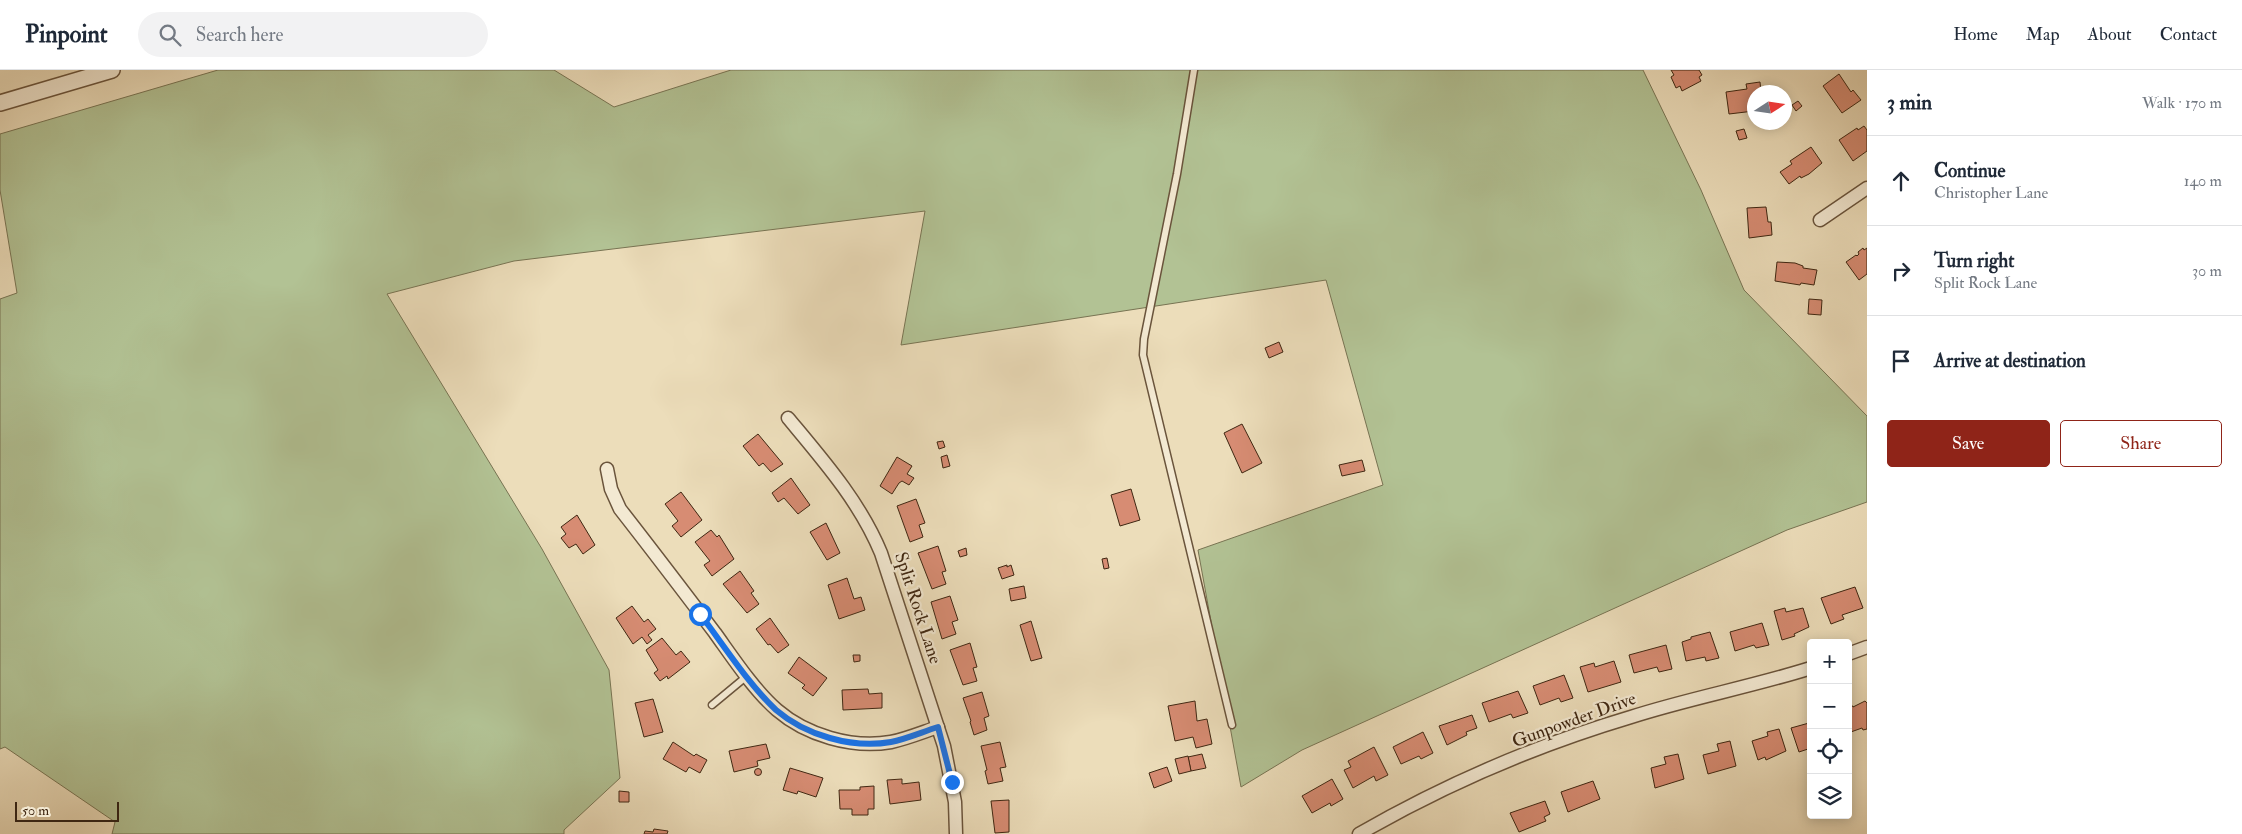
<!DOCTYPE html>
<html lang="en">
<head>
<meta charset="utf-8">
<style>
  :root { --surface:#fff; --page:#f2f2f3; --text:#1f2937; --muted:#747a83; --line:#e0e1e3; --accent:#8f2418 }
  body { margin:0; font-family:"IM FELL Double Pica",serif; background:var(--page); color:var(--text) }
  .controls { position:absolute; right:15px; bottom:15px; display:grid; overflow:hidden; border-radius:5px; box-shadow:0 2px 12px #0003 }
  .controls button { width:45px; height:45px; display:grid; place-items:center; padding:0; border:0; border-bottom:1px solid var(--line); background:var(--surface); color:var(--text); font:25px sans-serif }
  .compass { position:absolute; left:1747px; top:15px; width:45px; height:45px; border-radius:50%; background:var(--surface); box-shadow:0 2px 12px #0003; rotate:78deg }
  .scale { position:absolute; left:15px; bottom:12px; width:104px; box-sizing:border-box; padding-left:5px; border:2px solid #3f2712; border-top:0; font-size:14px; line-height:18px; white-space:nowrap; color:#3f2712; -webkit-text-stroke:4px #f3e9d2; paint-order:stroke }
  .stop { position:absolute; width:15px; height:15px; margin:-11px; border:4px solid #1a73e8; border-radius:50%; background:#fff }
  .stop.end { background:#1a73e8; border-color:#fff; box-shadow:0 1px 5px #0008 }
  .list { margin:0; padding:0; list-style:none }
  h2 { display:flex; justify-content:space-between; align-items:center; height:65px; margin:0; padding:0 20px; font-size:21px }
  h2 small { font-size:16px; font-weight:400; color:var(--muted) }
  .list li { display:grid; grid-template-columns:32px 1fr auto; gap:15px; align-items:center; box-sizing:border-box; height:90px; padding:0 20px; border-top:1px solid var(--line) }
  .list b { display:block; font-size:19px; white-space:nowrap }
  .list p { margin:0; font-size:16px; white-space:nowrap; color:var(--muted) }
  .list em { font-size:16px; font-style:normal; color:var(--muted) }
  .actions { display:flex; gap:10px; padding:15px 20px }
  .actions a { flex:1; padding:11px 0; border:1px solid var(--accent); border-radius:5px; text-align:center; font-size:18px; color:var(--accent) }
  .actions .main { background:var(--accent); color:#fff }
  .icon { flex:none; width:28px; height:28px; fill:none; stroke:currentColor; stroke-width:2; stroke-linecap:round; stroke-linejoin:round }
  .map { position:relative; flex:none; width:1867px; height:764px; overflow:hidden }
  header { display:flex; align-items:center; gap:30px; box-sizing:border-box; height:70px; padding:0 25px; background:var(--surface); border-bottom:1px solid var(--line) }
  header strong { font-size:24px }
  nav { display:flex; gap:28px; margin-inline-start:auto; font-size:18px }
  .search { width:350px; height:45px; background:var(--page); display:flex; align-items:center; gap:12px; box-sizing:border-box; padding:0 18px; border-radius:28px; color:var(--muted); font-size:19px }
  main { display:flex }
  aside { flex:1; background:var(--surface) }
  .map>svg:first-child { display:block }
</style>
</head>
<body>
<header>
<strong>Pinpoint</strong>
<div class="search"><svg class="icon" aria-label="search" viewBox="0 0 24 24"><circle cx="10" cy="10" r="6"/><path d="M15 15l6 6"/></svg>Search here</div>
<nav><a>Home</a><a>Map</a><a>About</a><a>Contact</a></nav>
</header>
<main>
<div class="map">
<svg width="1867" height="764" viewBox="0 0 1867 764">
  <rect width="100%" height="100%" fill="#ecddba"/>
  <filter id="stains"><feTurbulence type="fractalNoise" baseFrequency=".004" numOctaves="4"/><feColorMatrix values="0 0 0 0 .2 0 0 0 0 .09 0 0 0 0 .02 0 0 0 .5 -.17"/></filter>
  <radialGradient id="worn" r=".72"><stop offset=".6" stop-color="#630" stop-opacity="0"/><stop offset="1" stop-color="#630" stop-opacity=".3"/></radialGradient>
  <path fill="#b2c294" stroke="#787453" d="M218 0H554L614 37 731 0H1643L1701 120 1744 220 1867 346V432L1787 460 1302 680 1241 717 1198 480 1383 415 1326 210 901 275 925 141 514 191 387 224 542 479 609 600 620 708 564 760V764H112L115 752 5 677 0 679V229L17 223 0 120V64Z"/>
  <g fill="#d78c73" stroke="#3f2712">
    <path d="M1671 0H1699L1702 5 1699 7 1701 11 1682 21 1680 16 1676 18 1671 7 1674 5Z"/>
    <path d="M1839 4 1851 22 1853 20 1861 30 1842 43 1823 16Z"/>
    <path d="M1760 12 1761 22H1754V41L1729 44 1726 22 1747 19 1746 14Z"/>
    <path d="M1798 31 1802 36 1796 41 1792 35Z"/>
    <path d="M1864 56 1867 60V81L1853 91 1839 70 1857 58 1858 60Z"/>
    <path d="M1744 59 1747 68 1739 70 1736 61Z"/>
    <path d="M1811 77 1822 93 1809 104 1801 108 1800 106 1789 114 1780 102 1792 94 1790 91Z"/>
    <path d="M1766 137 1768 152H1771L1772 165 1749 168 1747 138Z"/>
    <path d="M1863 178 1864 180 1867 178V204L1859 210 1846 192 1856 185 1857 186 1859 184 1858 182Z"/>
    <path d="M1777 192 1795 193 1803 196V198L1817 200 1814 215 1801 213 1800 215 1775 211Z"/>
    <path d="M1809 229 1822 230 1821 245 1808 244Z"/>
    <path d="M1279 272 1283 282 1269 288 1265 278Z"/>
    <path d="M1242 354 1262 393 1242 403 1224 363Z"/>
    <path d="M758 364 783 394 771 402 763 393 759 396 743 376Z"/>
    <path d="M943 371 945 377 939 379 937 372Z"/>
    <path d="M947 385 950 396 943 398 941 387Z"/>
    <path d="M897 387 912 396 907 404 914 408 909 415 902 411 899 413 892 424 880 416Z"/>
    <path d="M1362 390 1365 401 1342 406 1339 395Z"/>
    <path d="M791 408 810 435 798 444 784 428 778 432 772 423Z"/>
    <path d="M1131 419 1140 450 1120 456 1111 425Z"/>
    <path d="M681 422 702 450 681 467 672 456 678 451 665 434Z"/>
    <path d="M916 429 925 453 919 455 923 467 910 472 897 436Z"/>
    <path d="M577 445 595 475 583 484 576 474 569 478 561 468 566 464 561 457Z"/>
    <path d="M826 453 840 483 827 490 810 462Z"/>
    <path d="M711 460 717 467 719 465 734 489 712 506 704 495 710 491 695 472Z"/>
    <path d="M938 476 946 501 942 502 946 514 932 519 918 483Z"/>
    <path d="M966 478 967 485 960 487 958 481Z"/>
    <path d="M1107 488 1109 498 1104 499 1102 489Z"/>
    <path d="M1007 495V497L1011 495 1014 505 1002 509 998 498Z"/>
    <path d="M740 501 754 521 751 523 759 534 747 543 723 514Z"/>
    <path d="M847 508 854 529 861 527 865 540 839 549 828 515Z"/>
    <path d="M1024 516 1026 528 1011 531 1009 519Z"/>
    <path d="M1855 517 1863 538 1842 545 1844 549 1831 554 1821 528Z"/>
    <path d="M950 526 958 550 952 552 956 564 942 569 931 532Z"/>
    <path d="M632 536 644 552 648 549 656 559 648 565 652 570 647 574 642 567 633 574 616 548Z"/>
    <path d="M1785 538 1786 542 1803 538 1809 557 1794 564 1795 566 1782 570 1774 541Z"/>
    <path d="M770 548 789 575 778 583 770 574 768 575 756 559Z"/>
    <path d="M1031 551 1042 588 1031 591 1020 555Z"/>
    <path d="M1762 553 1769 575 1756 578 1754 575 1735 581 1730 562Z"/>
    <path d="M1710 562 1719 588 1706 591 1705 587 1686 591 1682 572 1691 569V567Z"/>
    <path d="M662 568 676 585 681 581 690 592 668 609 667 606 660 611 654 603 658 600 646 580Z"/>
    <path d="M970 573 977 597 973 598 977 611 963 615 950 580Z"/>
    <path d="M1666 575 1672 599 1659 602 1657 597 1634 603 1629 585Z"/>
    <path d="M853 585H860V591L854 592Z"/>
    <path d="M799 587 827 608 813 626 802 618 805 615 788 603Z"/>
    <path d="M1614 591 1621 612 1588 622 1580 597 1594 593 1595 597Z"/>
    <path d="M1564 605 1573 628 1561 632 1559 628 1540 635 1533 616Z"/>
    <path d="M868 619 869 624 882 623V638L843 640 842 620Z"/>
    <path d="M1518 621 1528 643 1513 648 1511 644 1489 652 1482 633Z"/>
    <path d="M982 622 989 646 984 648 987 660 974 665 970 652 971 651 963 628Z"/>
    <path d="M653 629 663 662 644 667 635 633Z"/>
    <path d="M1195 631 1197 651 1207 649 1212 674 1196 678 1193 667 1175 671 1168 636Z"/>
    <path d="M1865 631 1867 633V659L1863 660 1862 658 1848 663V637L1853 636V637Z"/>
    <path d="M1472 645 1477 658 1466 662 1467 665 1447 675 1439 656Z"/>
    <path d="M1808 650H1811V678L1799 682 1791 658 1809 653Z"/>
    <path d="M1779 659 1786 681 1766 690 1765 687 1758 690 1752 671 1768 666 1767 662Z"/>
    <path d="M1423 662 1433 683 1421 689 1419 686 1401 694 1393 677Z"/>
    <path d="M1730 671 1736 696 1708 704 1703 685 1719 681 1717 674Z"/>
    <path d="M673 672 694 686 696 684 707 690 700 703 689 697 686 702 663 689Z"/>
    <path d="M1000 672 1006 697 1000 698 1003 711 988 714 985 701 987 700 981 676Z"/>
    <path d="M766 674 770 688 757 691 758 696 734 702 729 681Z"/>
    <path d="M1374 677 1388 705 1376 711 1374 706 1353 718 1344 700 1351 697 1348 691Z"/>
    <path d="M1202 684 1206 698 1191 701 1188 687Z"/>
    <path d="M1678 684 1684 709 1655 718 1651 698 1666 694 1664 687Z"/>
    <path d="M1188 686 1191 701 1179 704 1175 689Z"/>
    <path d="M1167 697 1172 711 1154 718 1149 703Z"/>
    <path d="M790 698 823 708 816 727 798 721 797 724 783 720Z"/>
    <circle cx="758" cy="702" r="3.5"/>
    <path d="M902 709V714L919 712 921 730 890 734 887 710Z"/>
    <path d="M1332 709 1343 729 1331 736 1330 733 1312 743 1302 726Z"/>
    <path d="M1593 711 1600 729 1568 742 1561 722Z"/>
    <path d="M874 716V739H868V745H852V739H840L839 720H860V717Z"/>
    <path d="M619 721 629 722V732H619Z"/>
    <path d="M1009 730V762L995 763 991 731Z"/>
    <path d="M1545 731 1550 744 1544 747 1546 751 1519 762 1510 743Z"/>
    <path d="M654 759 668 761 667 764H644L645 761 653 762Z"/>
  </g>
  <g fill="none" stroke-linecap="round" stroke-linejoin="round">
    <defs>
      <g id="service">
        <path d="M1194 0 1177 104 1144 269 1143 285 1232 655"/>
        <path d="M712 635 747 606"/>
      </g>
      <g id="minor">
        <path d="M1820 150 1867 118"/>
        <path d="M788 348C823 390 860 432 881 483L944 676 955 732 956 764"/>
        <path d="M607 399 611 419 620 439C652 480 684 522 715 563 733 588 754 620 777 640 806 665 852 679 891 672 906 669 923 662 938 657"/>
        <path d="M1848 584 1867 577"/>
        <path d="M1359 764C1444 715 1537 675 1631 647 1690 628 1751 617 1811 598"/>
      </g>
      <path id="tertiary" d="M0 33 112 0"/>
    </defs>
    <use href="#service" stroke="#6a543c" stroke-width="9"/>
    <use href="#minor" stroke="#6a543c" stroke-width="15"/>
    <use href="#tertiary" stroke="#6a543c" stroke-width="18"/>
    <use href="#service" stroke="#f3e9d2" stroke-width="6"/>
    <use href="#minor" stroke="#f3e9d2" stroke-width="12"/>
    <use href="#tertiary" stroke="#f3e9d2" stroke-width="15"/>
  </g>
  <g fill="none" stroke-linecap="round" stroke-linejoin="round">
    <path stroke="#1a73e8" stroke-width="6" d="M700 544C723 574 749 615 776 640 805 665 852 679 891 672 906 669 922 662 938 657L952 712"/>
  </g>
  <g text-anchor="middle" dominant-baseline="central" stroke-width="4.5" stroke-linejoin="round" paint-order="stroke">
    <g font-size="18" fill="#3f2712" stroke="#f3e9d2">
      <text transform="translate(918 538) rotate(72)">Split Rock Lane</text>
      <text transform="translate(1574 650) rotate(-20)">Gunpowder Drive</text>
    </g>
  </g>
  <rect width="100%" height="100%" filter="url(#stains)"/>
  <rect width="100%" height="100%" fill="url(#worn)"/>
</svg>
<div class="controls">
<button>+</button>
<button>−</button>
<button><svg class="icon" aria-label="locate" viewBox="0 0 24 24"><circle cx="12" cy="12" r="6"/><path d="M12 2v4M12 18v4M2 12h4M18 12h4"/></svg></button>
<button><svg class="icon" aria-label="layers" viewBox="0 0 24 24"><path d="M12 4l9 5-9 5-9-5zM3 14l9 5 9-5"/></svg></button>
</div>
<svg class="compass" viewBox="-18 -18 36 36"><path d="M0-13l5 13h-10z" fill="#e53935"/><path d="M0 13l5-13h-10z" fill="#747a83"/></svg>
<div class="scale">50 m</div>
<div class="stop" style="left:700px;top:544px"></div>
<div class="stop end" style="left:952px;top:712px"></div>
</div>
<aside>
<h2>3 min<small>Walk · 170 m</small></h2>
<ul class="list">
<li><svg class="icon" aria-label="ahead" viewBox="0 0 24 24"><path d="M12 20V5M6 11l6-6 6 6"/></svg><div><b>Continue</b><p>Christopher Lane</p></div><em>140 m</em></li>
<li><svg class="icon" aria-label="right" viewBox="0 0 24 24"><path d="M7 20v-9h11M14 6l5 5-5 5"/></svg><div><b>Turn right</b><p>Split Rock Lane</p></div><em>30 m</em></li>
<li><svg class="icon" aria-label="arrive" viewBox="0 0 24 24"><path d="M6 21V4h12l-3 4 3 4H6"/></svg><div><b>Arrive at destination</b></div></li>
</ul>
<div class="actions"><a class="main">Save</a><a>Share</a></div>
</aside>
</main>
</body>
</html>
